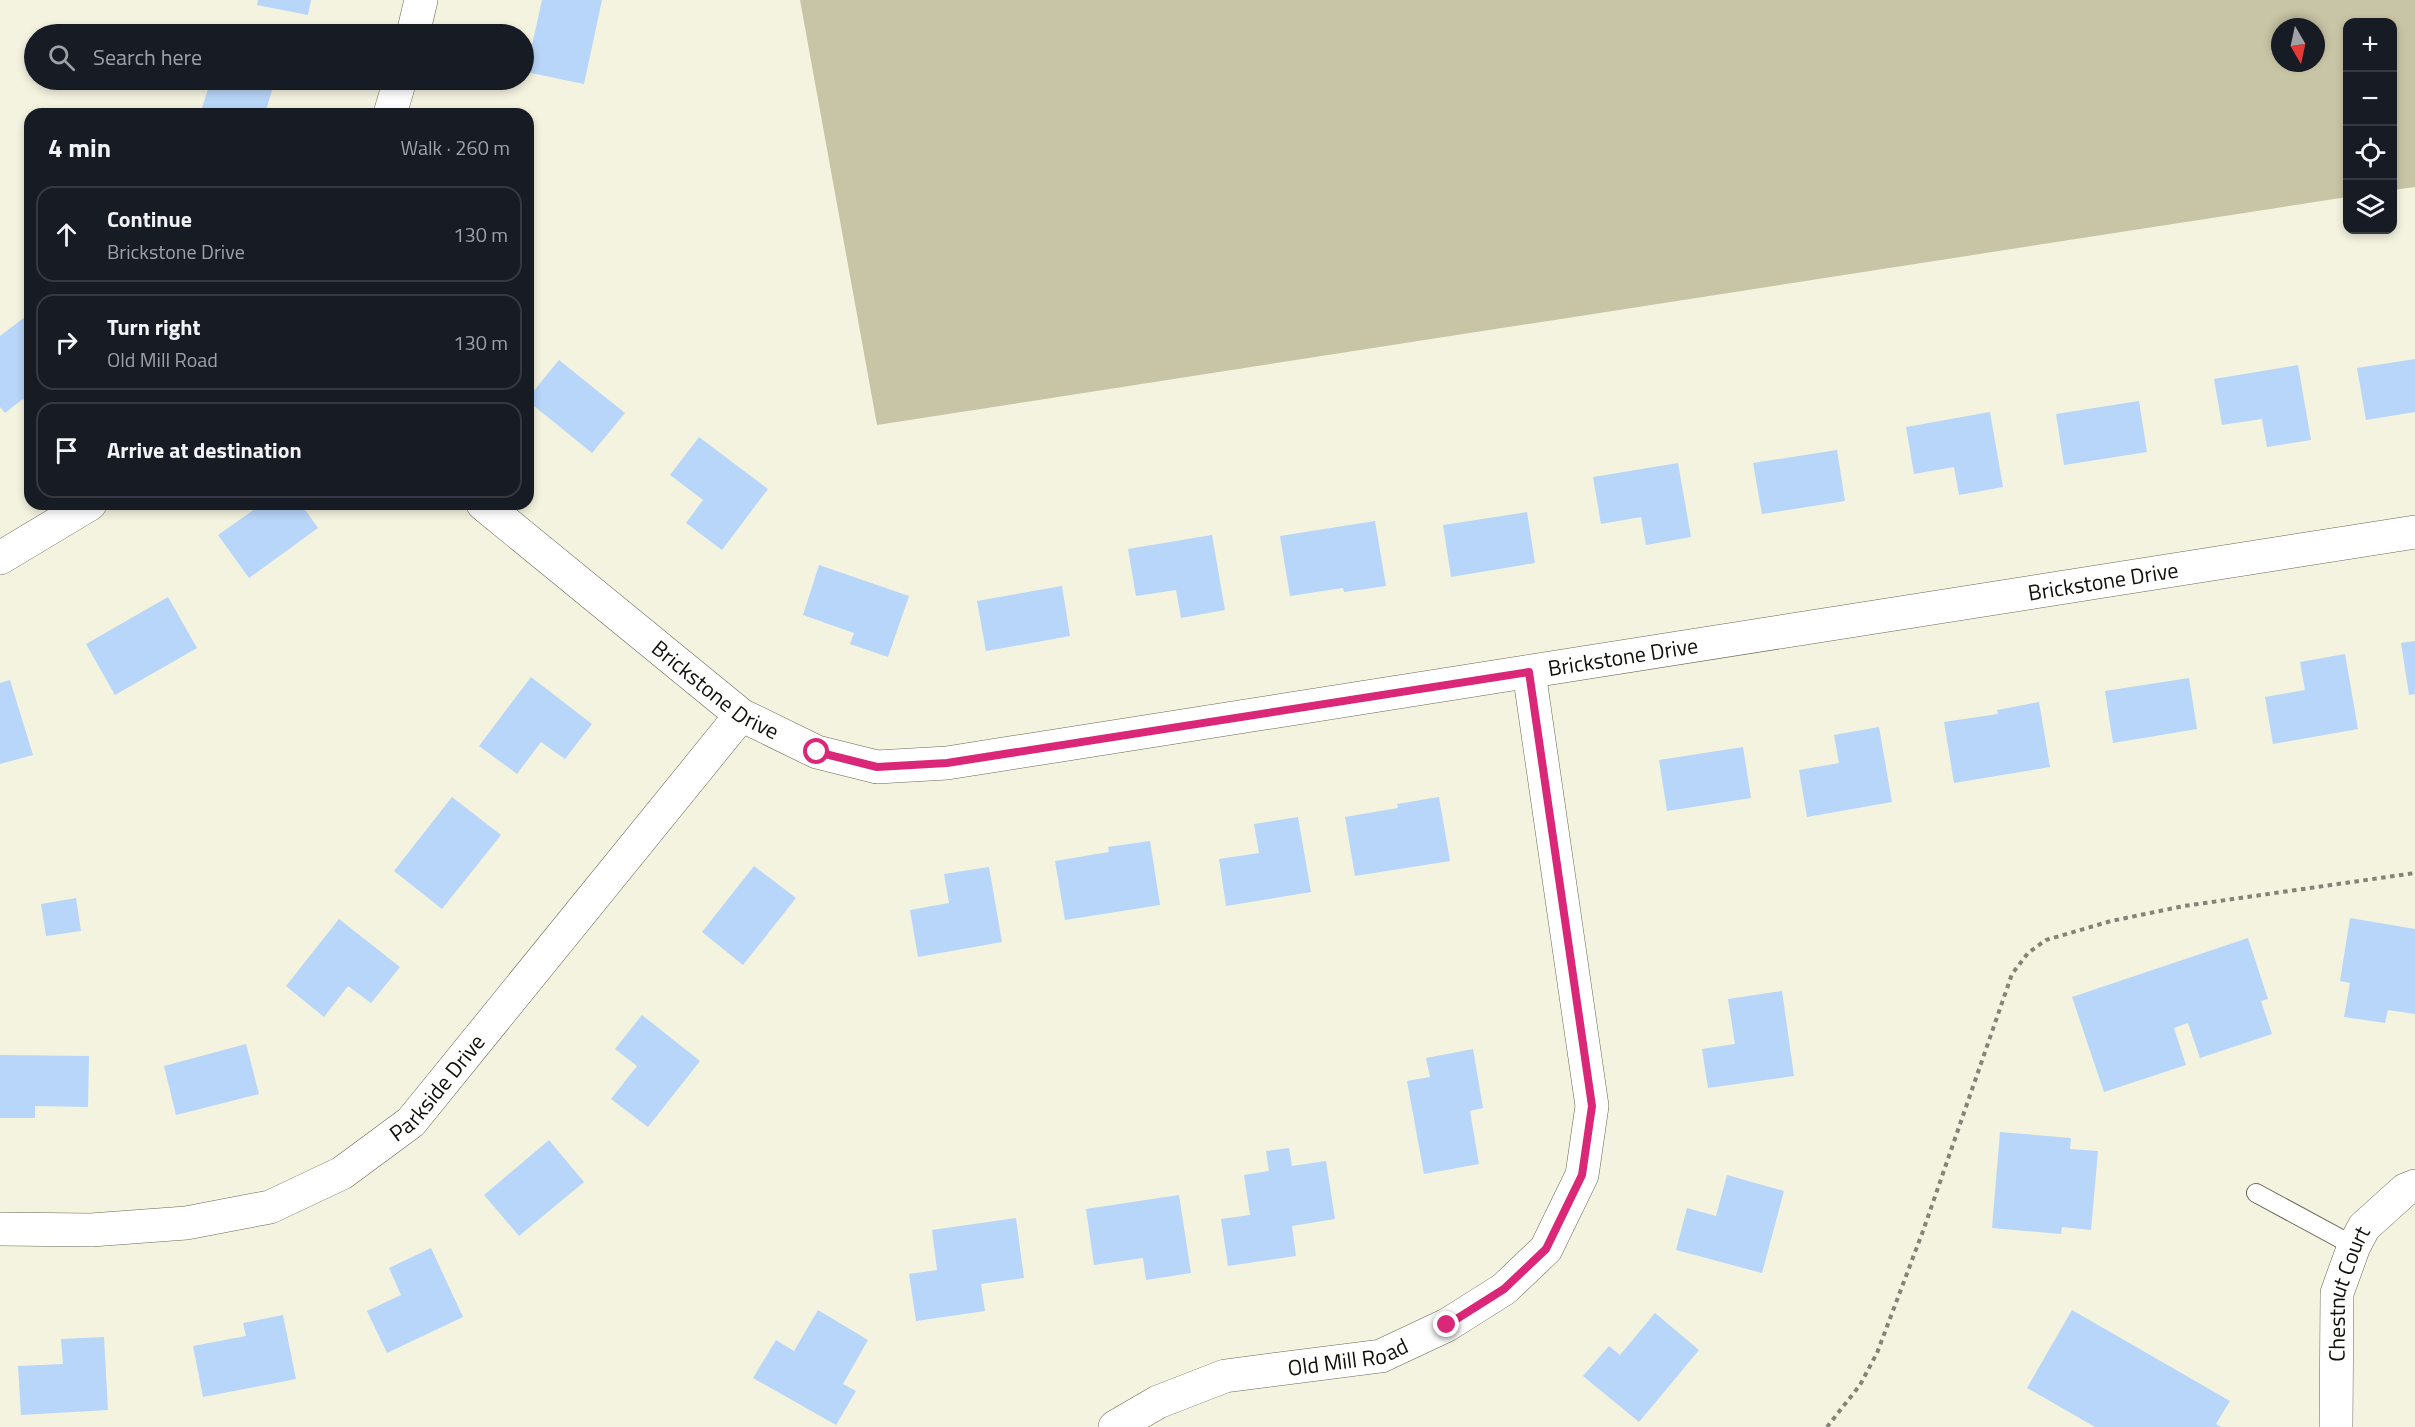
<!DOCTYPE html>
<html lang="en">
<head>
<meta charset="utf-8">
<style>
  :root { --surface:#171b24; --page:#20242c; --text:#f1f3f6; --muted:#9ea1a6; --line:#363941 }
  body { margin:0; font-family:"Titillium Web",sans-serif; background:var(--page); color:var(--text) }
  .controls { position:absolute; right:18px; top:18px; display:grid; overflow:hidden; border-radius:12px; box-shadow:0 3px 9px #0003 }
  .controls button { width:54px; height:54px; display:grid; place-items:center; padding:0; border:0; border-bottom:2px solid var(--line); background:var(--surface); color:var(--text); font:30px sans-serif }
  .compass { position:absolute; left:2271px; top:18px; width:54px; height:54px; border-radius:50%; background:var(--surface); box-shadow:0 3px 9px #0003; rotate:171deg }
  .stop { position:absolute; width:18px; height:18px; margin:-14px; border:4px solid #db2777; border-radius:50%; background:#fff }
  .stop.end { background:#db2777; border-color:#fff; box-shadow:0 2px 6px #0008 }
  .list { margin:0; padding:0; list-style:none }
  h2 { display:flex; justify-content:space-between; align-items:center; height:78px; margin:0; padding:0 24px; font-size:26px }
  h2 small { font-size:20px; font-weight:400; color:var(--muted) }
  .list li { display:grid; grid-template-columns:39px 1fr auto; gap:18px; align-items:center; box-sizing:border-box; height:96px; margin:0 12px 12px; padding:0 12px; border:2px solid var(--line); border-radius:18px }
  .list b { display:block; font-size:22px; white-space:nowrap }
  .list p { margin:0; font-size:20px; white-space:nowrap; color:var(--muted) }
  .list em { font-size:20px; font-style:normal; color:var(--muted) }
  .icon { flex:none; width:33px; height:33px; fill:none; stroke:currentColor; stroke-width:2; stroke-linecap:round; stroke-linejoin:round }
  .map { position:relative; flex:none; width:2415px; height:1427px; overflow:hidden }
  .search { position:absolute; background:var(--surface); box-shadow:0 3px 9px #0003; left:24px; top:24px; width:510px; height:66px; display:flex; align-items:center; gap:15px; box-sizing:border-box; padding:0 21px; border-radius:33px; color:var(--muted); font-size:22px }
  .panel { position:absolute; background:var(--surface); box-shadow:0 3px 9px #0003; left:24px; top:108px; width:510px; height:402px; border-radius:18px }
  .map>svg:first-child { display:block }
</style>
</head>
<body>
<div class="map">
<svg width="2415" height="1427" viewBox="0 0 2415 1427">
  <rect width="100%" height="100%" fill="#f4f3e0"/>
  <path fill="#c8c5a6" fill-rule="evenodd" d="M800 0H2415V187L2393 190 2392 22H2348L2347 197 877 425ZM2280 27H2316V63H2280Z"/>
  <g fill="#b8d6f9">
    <path d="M258 0H311L308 15 257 5Z"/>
    <path d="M542 0H602L584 84 526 72Z"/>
    <path d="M211 80H275L265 114H200Z"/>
    <path d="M30 313V409L23 399 5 413 0 407V336Z"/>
    <path d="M2415 359V412L2366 420 2357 368Z"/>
    <path d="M559 360 625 413 592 453 528 401V398Z"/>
    <path d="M2298 365 2311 440 2267 447 2262 419 2222 425 2214 379Z"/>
    <path d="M2139 401 2147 452 2064 465 2056 414Z"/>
    <path d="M1990 412 2003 487 1959 495 1954 467 1914 474 1906 427Z"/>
    <path d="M699 437 768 489 722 550 686 523 703 500 670 475Z"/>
    <path d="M1837 450 1845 501 1762 514 1753 463Z"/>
    <path d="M1678 463 1691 537 1646 545 1641 517 1601 524 1593 477Z"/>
    <path d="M262 504H301L318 528 249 578 218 535Z"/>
    <path d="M1527 512 1535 563 1451 577 1443 525Z"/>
    <path d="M1375 521 1386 586 1344 592 1343 588 1290 596 1280 536Z"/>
    <path d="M1212 535 1225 610 1181 618 1176 590 1136 596 1128 549Z"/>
    <path d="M819 565 909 596 888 657 850 644 854 633 803 615Z"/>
    <path d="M1062 586 1070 636 986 651 977 601Z"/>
    <path d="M168 597 197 648 115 695 86 644Z"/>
    <path d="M2415 641V694L2409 695 2401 643Z"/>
    <path d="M2345 654 2358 729 2273 744 2265 697 2305 690 2300 662Z"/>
    <path d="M531 677 592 724 565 759 541 742 517 774 479 746Z"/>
    <path d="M2189 678 2197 729 2113 743 2105 691Z"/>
    <path d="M10 680 33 755 0 764V683Z"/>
    <path d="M2039 702 2050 767 1954 783 1944 722 1998 714 1997 710Z"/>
    <path d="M1879 727 1892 802 1807 817 1799 770 1839 763 1834 735Z"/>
    <path d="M1743 747 1751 798 1667 811 1659 760Z"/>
    <path d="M452 797 501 835 442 909 394 871Z"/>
    <path d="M1439 797 1450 861 1355 876 1345 817 1398 808 1397 804Z"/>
    <path d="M1298 817 1311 892 1226 906 1219 859 1259 853 1254 824Z"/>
    <path d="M1150 841 1160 905 1065 920 1055 861 1109 852 1108 847Z"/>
    <path d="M754 866 796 898 743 965 702 932Z"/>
    <path d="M989 867 1002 942 918 957 910 910 949 903 944 874Z"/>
    <path d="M76 898 81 931 46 936 41 904Z"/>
    <path d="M2350 918 2415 929V1014L2388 1010 2385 1023 2344 1017 2350 983 2340 981Z"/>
    <path d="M339 919 400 967 371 1003 348 986 324 1017 286 986Z"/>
    <path d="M2248 938 2268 999 2261 1001 2272 1034 2200 1058 2188 1023 2174 1028 2186 1065 2104 1092 2072 997Z"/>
    <path d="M1782 991 1794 1076 1708 1088 1702 1049 1735 1044 1728 999Z"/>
    <path d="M642 1015 700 1061 648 1127 611 1099 637 1066 615 1049Z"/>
    <path d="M246 1044 259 1094 176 1115 164 1066Z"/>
    <path d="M1473 1049 1483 1108 1470 1111 1479 1164 1424 1174 1407 1081 1430 1077 1426 1058Z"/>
    <path d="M0 1055 89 1056 88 1107 35 1106V1118H0Z"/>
    <path d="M2000 1132 2071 1138 2070 1149 2098 1151 2091 1230 2062 1227 2061 1234 1992 1228Z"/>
    <path d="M549 1140 584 1182 519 1236 484 1195Z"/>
    <path d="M1289 1148 1292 1166 1326 1161 1335 1219 1292 1226 1296 1256 1228 1266 1221 1219 1250 1215 1244 1175 1269 1171 1266 1151Z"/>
    <path d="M1727 1175 1784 1191 1762 1273 1676 1250 1687 1208 1716 1216Z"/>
    <path d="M1179 1195 1191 1273 1146 1280 1143 1258 1094 1265 1086 1209Z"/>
    <path d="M1016 1218 1024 1278 981 1284 985 1311 916 1321 909 1274 937 1270 932 1230Z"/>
    <path d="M431 1248 463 1317 387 1353 367 1311 401 1295 389 1268Z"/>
    <path d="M818 1310 868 1340 843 1384 856 1391 836 1425 753 1378 776 1340 794 1351Z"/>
    <path d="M2072 1310 2230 1401 2216 1424 2221 1427H2095L2027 1388Z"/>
    <path d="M1655 1313 1699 1350 1639 1422 1583 1376 1609 1346 1620 1355Z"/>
    <path d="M283 1315 296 1379 203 1397 193 1346 246 1336 243 1323Z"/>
    <path d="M104 1337 108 1410 21 1415 18 1366 63 1364 61 1339Z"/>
  </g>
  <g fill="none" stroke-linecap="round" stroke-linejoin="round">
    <defs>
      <path id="service" d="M2256 1193 2354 1246"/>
      <g id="minor">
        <path d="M413 34 421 0"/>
        <path d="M390 114 400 80"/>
        <path id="s1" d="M483 504 741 715 817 752 877 767 947 763 2415 532"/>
        <path d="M0 558 90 504"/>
        <path id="s2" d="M0 1229 91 1230 186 1223 270 1207 342 1173 411 1122 741 715"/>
        <path id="s3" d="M1115 1427 1158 1402 1225 1376 1381 1356 1447 1325 1504 1289 1546 1249 1582 1175 1592 1106 1529 672"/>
        <path id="s4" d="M2336 1427 2337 1293 2354 1246 2364 1227 2405 1190 2415 1186"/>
      </g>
    </defs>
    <use href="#service" stroke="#686757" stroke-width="20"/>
    <use href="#minor" stroke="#686757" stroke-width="34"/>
    <path stroke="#848377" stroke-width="4" stroke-dasharray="4.5 4.5" stroke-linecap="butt" d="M1827 1427 1860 1385 1877 1353 1923 1231 2012 974 2028 953 2046 940 2111 921 2184 906 2415 873"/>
    <use href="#service" stroke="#fff" stroke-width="18"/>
    <use href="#minor" stroke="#fff" stroke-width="33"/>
  </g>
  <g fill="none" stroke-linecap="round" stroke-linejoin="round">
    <path stroke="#db2777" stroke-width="8" d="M817 752 877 767 947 763 1529 672 1592 1106 1582 1175 1546 1249 1504 1289 1447 1325"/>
  </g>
  <g text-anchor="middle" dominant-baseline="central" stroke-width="4.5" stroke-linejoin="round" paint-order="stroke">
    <g font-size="22" fill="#11100a" stroke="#fff">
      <text stroke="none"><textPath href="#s1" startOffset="1720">Brickstone Drive</textPath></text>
      <text stroke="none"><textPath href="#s1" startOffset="1234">Brickstone Drive</textPath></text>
      <text stroke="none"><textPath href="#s1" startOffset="298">Brickstone Drive</textPath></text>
      <text stroke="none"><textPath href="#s2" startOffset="480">Parkside Drive</textPath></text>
      <text stroke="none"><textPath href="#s4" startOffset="135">Chestnut Court</textPath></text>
      <text stroke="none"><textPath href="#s3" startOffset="246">Old Mill Road</textPath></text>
    </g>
  </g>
</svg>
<div class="controls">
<button>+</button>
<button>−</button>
<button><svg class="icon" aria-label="locate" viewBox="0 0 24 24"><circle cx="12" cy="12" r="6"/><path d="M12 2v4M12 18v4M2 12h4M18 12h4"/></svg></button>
<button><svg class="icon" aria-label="layers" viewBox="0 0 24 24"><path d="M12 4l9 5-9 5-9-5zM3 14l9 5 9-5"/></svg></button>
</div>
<svg class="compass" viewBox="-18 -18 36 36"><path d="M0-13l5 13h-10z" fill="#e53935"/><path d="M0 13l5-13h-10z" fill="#9ea1a6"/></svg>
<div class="stop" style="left:817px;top:752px"></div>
<div class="stop end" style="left:1447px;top:1325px"></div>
<div class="search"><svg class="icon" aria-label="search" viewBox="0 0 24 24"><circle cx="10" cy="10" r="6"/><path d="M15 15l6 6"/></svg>Search here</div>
<section class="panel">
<h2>4 min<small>Walk · 260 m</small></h2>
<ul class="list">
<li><svg class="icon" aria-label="ahead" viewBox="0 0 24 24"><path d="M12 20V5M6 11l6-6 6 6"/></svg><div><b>Continue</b><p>Brickstone Drive</p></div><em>130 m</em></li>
<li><svg class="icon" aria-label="right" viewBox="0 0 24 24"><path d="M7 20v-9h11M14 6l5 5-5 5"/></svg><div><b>Turn right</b><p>Old Mill Road</p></div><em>130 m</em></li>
<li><svg class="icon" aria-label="arrive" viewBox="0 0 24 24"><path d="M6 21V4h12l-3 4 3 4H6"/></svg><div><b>Arrive at destination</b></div></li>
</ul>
</section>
</div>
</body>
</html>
